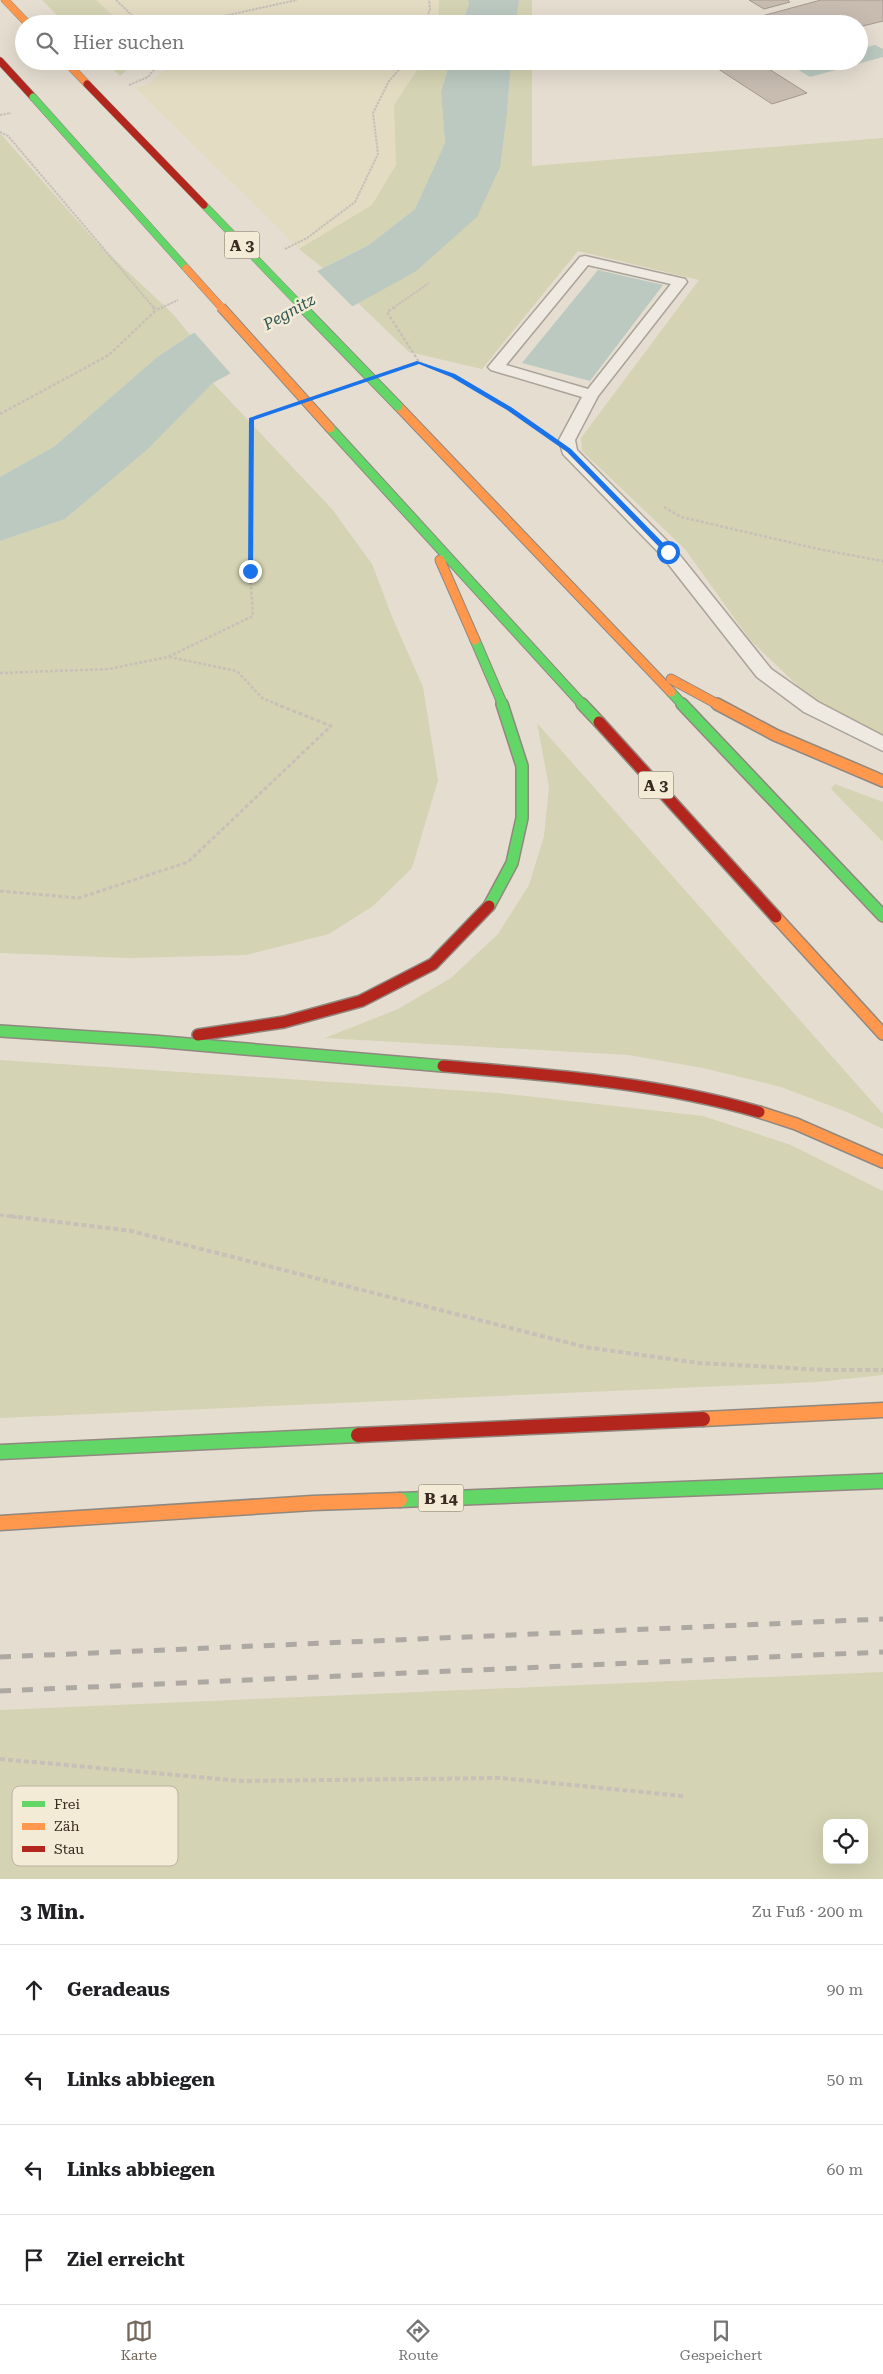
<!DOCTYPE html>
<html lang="de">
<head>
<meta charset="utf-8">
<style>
  :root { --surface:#fff; --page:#f2f2f2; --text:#202124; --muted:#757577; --line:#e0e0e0; --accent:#75695e }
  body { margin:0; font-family:"Roboto Serif",serif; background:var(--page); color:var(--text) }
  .controls { position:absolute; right:15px; bottom:15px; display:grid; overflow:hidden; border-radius:10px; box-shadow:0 5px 20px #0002 }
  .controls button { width:45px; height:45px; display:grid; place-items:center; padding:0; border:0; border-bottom:1px solid var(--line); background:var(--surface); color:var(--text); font:25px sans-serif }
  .stop { position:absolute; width:15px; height:15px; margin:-11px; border:4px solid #1a73e8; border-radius:50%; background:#fff }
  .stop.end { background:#1a73e8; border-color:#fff; box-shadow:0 1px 5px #0008 }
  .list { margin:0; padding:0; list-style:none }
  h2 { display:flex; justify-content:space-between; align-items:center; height:65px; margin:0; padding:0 20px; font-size:21px }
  h2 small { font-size:16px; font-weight:400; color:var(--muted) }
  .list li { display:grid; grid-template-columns:32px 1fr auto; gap:15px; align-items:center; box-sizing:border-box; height:90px; padding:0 20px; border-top:1px solid var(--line) }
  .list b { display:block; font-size:19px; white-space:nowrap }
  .list em { font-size:16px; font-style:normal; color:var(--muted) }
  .icon { flex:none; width:28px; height:28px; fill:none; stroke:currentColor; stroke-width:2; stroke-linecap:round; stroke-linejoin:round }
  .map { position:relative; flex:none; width:883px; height:1879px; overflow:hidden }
  .search { position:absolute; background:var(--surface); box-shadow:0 5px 20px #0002; left:15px; right:15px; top:15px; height:55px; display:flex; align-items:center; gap:12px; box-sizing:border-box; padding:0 18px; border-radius:28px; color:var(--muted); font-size:19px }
  .sheet { height:425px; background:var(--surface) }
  nav { display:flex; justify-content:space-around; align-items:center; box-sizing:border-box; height:70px; border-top:1px solid var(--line); background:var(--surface); font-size:14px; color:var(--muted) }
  nav a { display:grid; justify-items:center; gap:2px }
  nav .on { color:var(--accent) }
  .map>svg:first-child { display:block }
</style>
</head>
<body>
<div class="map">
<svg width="883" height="1879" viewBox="0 0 883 1879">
  <rect width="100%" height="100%" fill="#e5ddd0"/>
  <g fill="#e3dbc2">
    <path d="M96 0H439L438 24H122Z"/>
    <path d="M160 61H423L394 105 396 165 372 205 299 249 136 88 147 85 165 70Z"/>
  </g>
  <g fill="#d4d3b3" fill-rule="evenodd">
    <path d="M42 0H96L122 24H66Z"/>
    <path d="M439 0H468L469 4 462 24H438Z"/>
    <path d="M519 0H532V24H516Z"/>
    <path d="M104 61H142L130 67 120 76Z"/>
    <path d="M423 61H450L441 92 445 143 415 209 369 245 323 268 299 249 372 205 396 165 394 105Z"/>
    <path d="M511 61H532V166L883 138V742L815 702 750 640 685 549 582 451 581 438 699 280 578 251 482 369 409 352 358 303 415 272 507 113Z"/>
    <path d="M0 133 96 242 174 315 190 335 156 358 55 446 0 477Z"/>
    <path d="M213 383 332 509 372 564 393 619 423 687 438 780 412 868 373 906 329 934 246 955 129 958 0 953V541L65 519 148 449Z"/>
    <path d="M537 723 883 1114V1129L847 1112 781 1087 703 1068 628 1055 325 1038 398 1009 451 978 498 934 529 885 544 836 549 787Z"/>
    <path d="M835 784 883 802V842L831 789Z"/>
    <path d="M0 1060 499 1093 703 1116 791 1145 883 1191V1375L817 1382 0 1418Z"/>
    <path d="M883 1672V1879H0V1710ZM827 1823H864V1860H827Z"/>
  </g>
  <g fill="#bbc9c0">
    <path d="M468 0H519L516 24H462L469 4Z"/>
    <path d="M875 45 883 49V57L810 77 794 67 814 61H859V49Z"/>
    <path d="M450 61H511L507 113 500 167 477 217 415 272 213 383 148 449 65 519 0 541V477L55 446 156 358 190 335 369 245 415 209 445 143 441 92Z"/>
    <path d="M598 270 663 285 590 381 522 363Z"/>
  </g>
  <path fill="#e5ddd0" d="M315 269 354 308 232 375 193 331Z"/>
  <g fill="#c8bcb1" stroke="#a5998f">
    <path d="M749 0H788L790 2 764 9Z"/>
    <path d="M821 0H883V21L859 27V24H732Z"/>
    <path d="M687 18 696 24H663Z"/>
    <path d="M706 61H756L807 93 772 104Z"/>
  </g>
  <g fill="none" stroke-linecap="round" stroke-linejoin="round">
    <defs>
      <path id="lane" d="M585 256 685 279 687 282 598 396 575 440 577 450 674 548 771 669 818 702 883 736V751L804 712 757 677 662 556 563 454 559 440 582 397 491 370 488 367 580 257ZM588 265 671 284 588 389 506 365Z"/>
      <g id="fast-far2">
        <path d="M330 428 583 705"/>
        <path d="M475 640 503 705"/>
        <path d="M671 692 683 705"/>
      </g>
      <g id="fast-far1">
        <path d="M582 704 599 722"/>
        <path d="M682 704 883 916"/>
        <path d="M489 906 512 863 522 818V766L502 704"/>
        <path d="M0 1031 153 1041 443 1066"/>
      </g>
      <g id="fast">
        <path d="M0 1452 358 1435"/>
        <path d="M400 1500 883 1481"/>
      </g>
      <g id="slow-far3">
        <path d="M5 0 28 24"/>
        <path d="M65 61 87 84"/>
      </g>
      <g id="slow-far2">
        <path d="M398 406 671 692"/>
        <path d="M440 560 475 640"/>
        <path d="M671 679 719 705"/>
      </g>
      <g id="slow-far1">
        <path d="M717 704 775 735 883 781"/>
        <path d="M776 917 883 1034"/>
        <path d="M759 1112 796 1124 883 1162"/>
      </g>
      <g id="slow">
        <path d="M703 1419 883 1410"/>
        <path d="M0 1523 313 1503 400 1500"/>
      </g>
      <path id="jam-far2" d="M0 61 33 97"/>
      <g id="jam-far1">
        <path d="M599 722 776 917"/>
        <path d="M198 1035 284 1022 361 1001 433 964 489 906"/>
        <path d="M443 1066C550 1075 655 1082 759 1112"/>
      </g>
      <path id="jam" d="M358 1435 703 1419"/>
    </defs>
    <use href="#lane" stroke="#aaa399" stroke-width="3"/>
    <use href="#fast-far2" stroke="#90887f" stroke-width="11"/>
    <use href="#fast-far1" stroke="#90887f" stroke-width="14"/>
    <use href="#fast" stroke="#90887f" stroke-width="17"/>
    <use href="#slow-far3" stroke="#90887f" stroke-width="8"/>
    <use href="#slow-far2" stroke="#90887f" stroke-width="11"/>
    <use href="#slow-far1" stroke="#90887f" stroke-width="14"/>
    <use href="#slow" stroke="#90887f" stroke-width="17"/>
    <use href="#jam-far2" stroke="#90887f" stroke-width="8"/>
    <use href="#jam-far1" stroke="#90887f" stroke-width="14"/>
    <use href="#jam" stroke="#90887f" stroke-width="17"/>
    <g stroke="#c6c0b8" stroke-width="2" stroke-dasharray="2.5 1" stroke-linecap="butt">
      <path d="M116 0 141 24"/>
      <path d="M187 24 297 0"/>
      <path d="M425 24 430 9 429 0"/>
      <path d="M129 85 148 77 161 61"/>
      <path d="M0 115 11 113"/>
      <path d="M0 132 8 136 154 308"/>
      <path d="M285 249 307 238 355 202 378 154 373 113 389 81 407 61"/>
      <path d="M161 308 178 300"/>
      <path d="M393 308 429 283"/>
    </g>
    <g stroke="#c6c0b8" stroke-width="2.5" stroke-dasharray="3 2" stroke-linecap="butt">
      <path d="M153 307 156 310"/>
      <path d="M395 307 387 312 419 362 453 376 509 409 541 432"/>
      <path d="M403 367 419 362"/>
      <path d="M0 414 109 355 156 310 163 307"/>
      <path d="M664 507 681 517 823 550 883 561"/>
      <path d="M169 657 237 671 262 698 279 705"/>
      <path d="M0 673 109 669 168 657 253 616 250 571 251 419 274 411"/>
    </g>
    <g stroke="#c6c0b8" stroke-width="3" stroke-dasharray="4 2.5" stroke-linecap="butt">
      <path d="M0 891 79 898 188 862 331 726 276 704"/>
      <path d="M0 1215 21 1218"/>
    </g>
    <g stroke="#c6c0b8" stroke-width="4" stroke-dasharray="5 3" stroke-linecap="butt">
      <path d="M10 1216 131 1231 585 1347 699 1363 825 1370H883"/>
      <path d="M0 1759 242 1781 501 1778 683 1796"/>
    </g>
    <use href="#lane" fill="#eee9e1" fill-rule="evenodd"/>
    <use href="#fast-far2" stroke="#63d668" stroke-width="9"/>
    <use href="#fast-far1" stroke="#63d668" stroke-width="11"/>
    <use href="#fast" stroke="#63d668" stroke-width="14"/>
    <use href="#slow-far3" stroke="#ff974d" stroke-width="7"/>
    <use href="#slow-far2" stroke="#ff974d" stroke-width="9"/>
    <use href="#slow-far1" stroke="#ff974d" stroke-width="11"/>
    <use href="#slow" stroke="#ff974d" stroke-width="14"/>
    <use href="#jam-far2" stroke="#b3261e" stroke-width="7"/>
    <use href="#jam-far1" stroke="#b3261e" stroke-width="11"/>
    <use href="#jam" stroke="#b3261e" stroke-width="14"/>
    <g stroke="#ada8a2" stroke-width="5" stroke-dasharray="11 11" stroke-linecap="butt">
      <path d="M0 1657 883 1619"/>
      <path d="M0 1691 883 1652"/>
    </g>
    <defs>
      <g id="fast-bridge-far1">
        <path d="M33 97 186 268"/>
        <path d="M204 205 303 308"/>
      </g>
      <path id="fast-bridge" d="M302 307 398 406"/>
      <path id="slow-bridge-far1" d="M186 268 222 308"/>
      <path id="slow-bridge" d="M221 307 330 428"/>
      <path id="jam-bridge" d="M87 84 204 205"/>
    </defs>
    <use href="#fast-bridge-far1" stroke="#90887f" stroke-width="8" stroke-linecap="butt"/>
    <use href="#fast-bridge" stroke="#90887f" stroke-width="11" stroke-linecap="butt"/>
    <use href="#slow-bridge-far1" stroke="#90887f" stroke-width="8" stroke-linecap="butt"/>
    <use href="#slow-bridge" stroke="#90887f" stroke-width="11" stroke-linecap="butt"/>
    <use href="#jam-bridge" stroke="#90887f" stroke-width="8" stroke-linecap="butt"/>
    <use href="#fast-bridge-far1" stroke="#63d668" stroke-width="7"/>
    <use href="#fast-bridge" stroke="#63d668" stroke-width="9"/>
    <use href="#slow-bridge-far1" stroke="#ff974d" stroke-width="7"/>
    <use href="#slow-bridge" stroke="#ff974d" stroke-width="9"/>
    <use href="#jam-bridge" stroke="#b3261e" stroke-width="7"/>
  </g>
  <path fill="#1a73e8" d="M417 361 455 374 511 407 571 449 671 551V554H666L567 452 507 410 451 377 419 364 254 420 253 571 248 573 249 418Z"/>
  <g text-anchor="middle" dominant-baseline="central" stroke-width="5" stroke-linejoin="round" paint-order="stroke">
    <g fill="#f4ebd7" stroke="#716558" stroke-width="1">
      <rect x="224.5" y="231.5" width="35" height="27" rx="4"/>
      <rect x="638.5" y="771.5" width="35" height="27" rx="4"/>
      <rect x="418.5" y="1484.5" width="45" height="27" rx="4"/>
    </g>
    <g font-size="16" font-weight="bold" fill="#392b21">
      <text x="242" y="245">A 3</text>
      <text x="656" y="785">A 3</text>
      <text x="441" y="1498">B 14</text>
    </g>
    <g font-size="16" font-style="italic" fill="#315854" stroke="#f4ebd7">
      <text transform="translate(289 312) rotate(-29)">Pegnitz</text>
    </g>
  </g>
  <rect x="12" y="1786" width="166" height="80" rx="8" fill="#f4ebd7" stroke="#bcb1a0" stroke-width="1"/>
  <rect x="22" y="1801" width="23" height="6" fill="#63d668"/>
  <rect x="22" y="1823" width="23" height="7" fill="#ff974d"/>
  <rect x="22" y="1846" width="23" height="6" fill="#b3261e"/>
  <g font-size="14" fill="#392b21">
    <text x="54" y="1809">Frei</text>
    <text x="54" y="1831">Zäh</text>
    <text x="54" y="1854">Stau</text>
  </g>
</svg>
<div class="controls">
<button><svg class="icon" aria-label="locate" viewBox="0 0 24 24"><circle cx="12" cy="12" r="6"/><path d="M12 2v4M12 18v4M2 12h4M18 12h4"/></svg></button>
</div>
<div class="stop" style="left:668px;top:552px"></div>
<div class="stop end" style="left:250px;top:571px"></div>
<div class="search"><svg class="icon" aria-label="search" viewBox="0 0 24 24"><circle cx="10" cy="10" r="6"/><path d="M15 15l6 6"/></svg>Hier suchen</div>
</div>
<section class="sheet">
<h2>3 Min.<small>Zu Fuß · 200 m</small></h2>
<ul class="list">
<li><svg class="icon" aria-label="ahead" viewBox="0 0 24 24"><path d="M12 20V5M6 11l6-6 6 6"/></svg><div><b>Geradeaus</b></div><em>90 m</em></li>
<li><svg class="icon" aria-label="left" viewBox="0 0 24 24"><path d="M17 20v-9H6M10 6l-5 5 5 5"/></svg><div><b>Links abbiegen</b></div><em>50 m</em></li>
<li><svg class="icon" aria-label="left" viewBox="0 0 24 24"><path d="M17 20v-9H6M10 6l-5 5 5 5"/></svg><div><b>Links abbiegen</b></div><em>60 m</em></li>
<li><svg class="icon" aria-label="arrive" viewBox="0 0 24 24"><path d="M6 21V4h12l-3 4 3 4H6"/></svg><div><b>Ziel erreicht</b></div></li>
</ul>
</section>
<nav>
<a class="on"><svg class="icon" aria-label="map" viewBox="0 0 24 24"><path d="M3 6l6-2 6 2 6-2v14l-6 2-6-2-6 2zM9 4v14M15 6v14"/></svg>Karte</a>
<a><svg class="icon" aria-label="directions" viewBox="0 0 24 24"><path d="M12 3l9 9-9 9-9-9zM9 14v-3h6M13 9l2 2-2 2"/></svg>Route</a>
<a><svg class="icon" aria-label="saved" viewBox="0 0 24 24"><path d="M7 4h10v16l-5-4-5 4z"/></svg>Gespeichert</a>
</nav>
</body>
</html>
